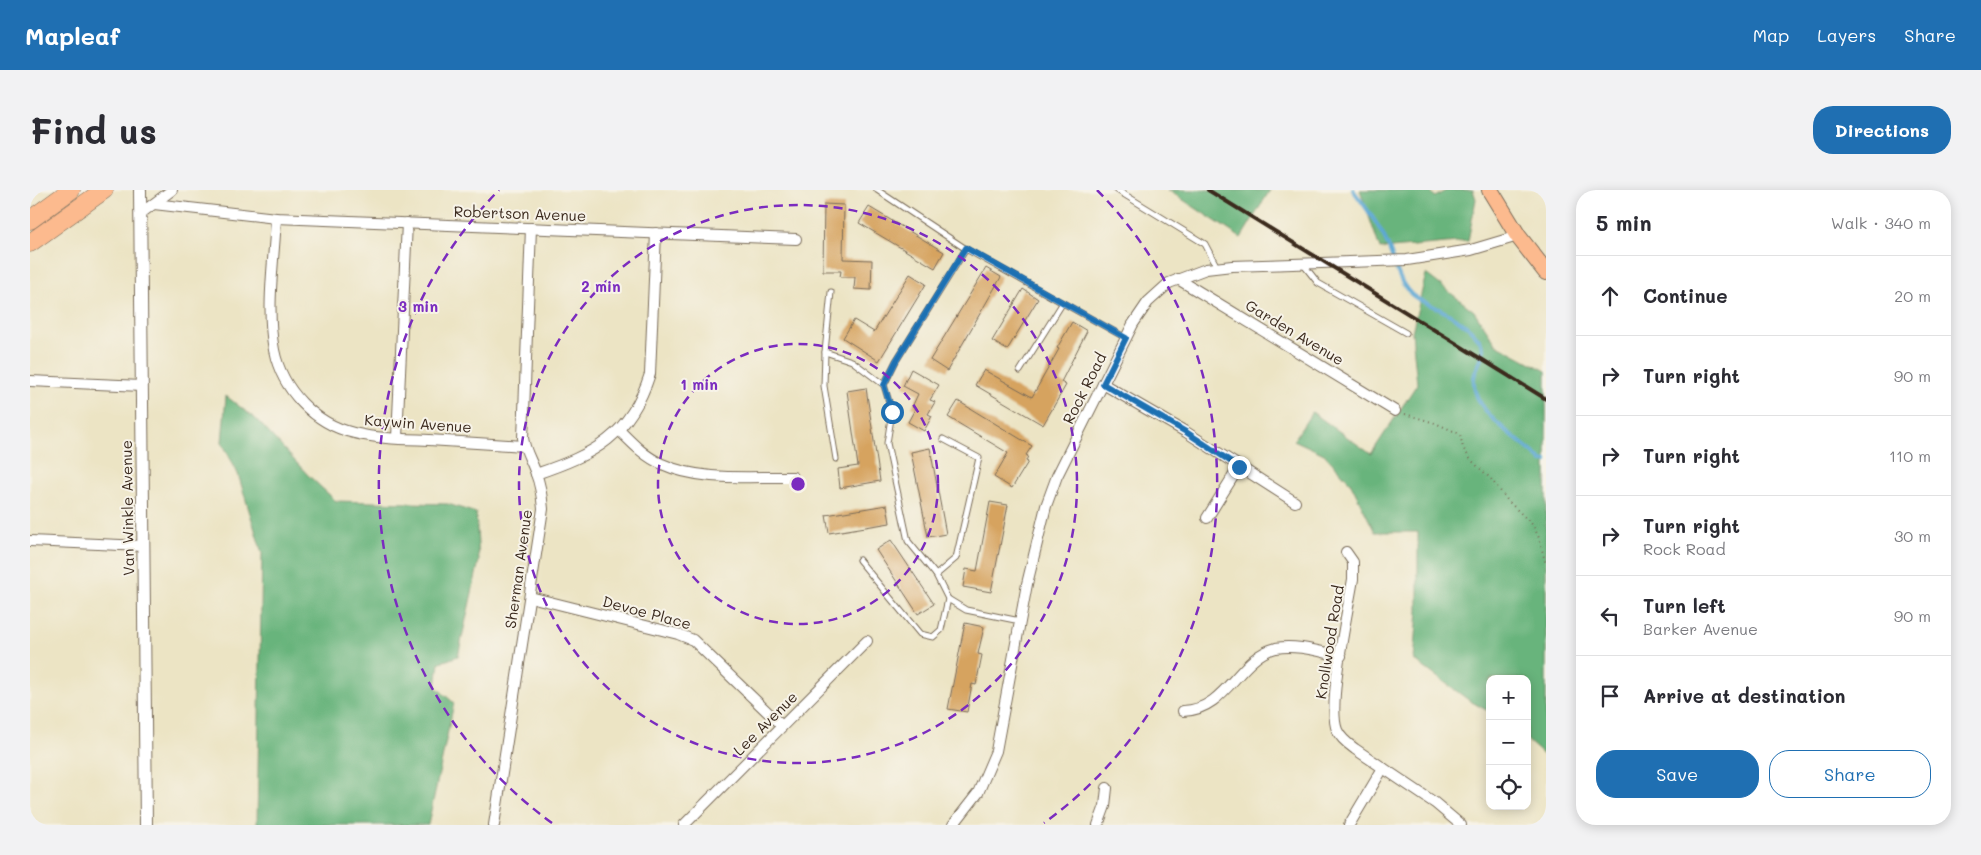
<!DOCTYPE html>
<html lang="en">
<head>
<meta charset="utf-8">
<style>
  :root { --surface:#fff; --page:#f2f2f3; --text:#2b2b33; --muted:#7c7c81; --line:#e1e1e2; --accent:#1f6fb2 }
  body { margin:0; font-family:Mali,sans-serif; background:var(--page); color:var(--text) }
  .controls { position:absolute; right:15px; bottom:15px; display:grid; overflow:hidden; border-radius:10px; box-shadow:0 2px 12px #0003 }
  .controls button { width:45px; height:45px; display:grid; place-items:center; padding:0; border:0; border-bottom:1px solid var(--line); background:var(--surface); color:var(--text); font:25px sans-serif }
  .stop { position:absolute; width:15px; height:15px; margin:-11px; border:4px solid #1f6fb2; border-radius:50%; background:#fff }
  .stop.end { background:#1f6fb2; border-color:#fff; box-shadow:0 1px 5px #0008 }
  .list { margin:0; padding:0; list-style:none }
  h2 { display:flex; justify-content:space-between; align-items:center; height:65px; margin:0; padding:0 20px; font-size:21px }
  h2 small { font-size:16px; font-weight:400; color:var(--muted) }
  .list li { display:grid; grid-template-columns:32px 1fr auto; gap:15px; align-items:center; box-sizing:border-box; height:80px; padding:0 20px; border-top:1px solid var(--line) }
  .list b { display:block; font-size:19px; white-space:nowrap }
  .list p { margin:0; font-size:16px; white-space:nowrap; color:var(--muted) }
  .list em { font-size:16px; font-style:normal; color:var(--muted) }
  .actions { display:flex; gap:10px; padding:15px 20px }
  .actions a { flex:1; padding:11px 0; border:1px solid var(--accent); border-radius:20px; text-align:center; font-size:18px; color:var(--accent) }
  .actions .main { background:var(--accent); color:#fff }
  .icon { flex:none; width:28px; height:28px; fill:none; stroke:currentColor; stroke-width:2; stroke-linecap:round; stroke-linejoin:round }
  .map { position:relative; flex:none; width:1516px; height:635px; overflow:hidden; border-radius:20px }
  header { display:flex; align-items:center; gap:30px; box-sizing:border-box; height:70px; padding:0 25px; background:var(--accent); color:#fff }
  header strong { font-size:24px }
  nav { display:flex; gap:28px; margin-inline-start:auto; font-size:18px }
  .intro { display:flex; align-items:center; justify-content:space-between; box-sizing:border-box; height:120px; padding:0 30px }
  h1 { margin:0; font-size:35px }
  .button { padding:12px 22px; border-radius:20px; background:var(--accent); color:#fff; font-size:18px; font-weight:700 }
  main { display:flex; gap:30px; padding:0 30px }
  aside { flex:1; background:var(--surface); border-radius:20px; box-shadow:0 2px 12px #0003 }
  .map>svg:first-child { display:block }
</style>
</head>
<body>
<header>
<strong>Mapleaf</strong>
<nav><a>Map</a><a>Layers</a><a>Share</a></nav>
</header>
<div class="intro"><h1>Find us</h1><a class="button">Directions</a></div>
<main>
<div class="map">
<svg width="1516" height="635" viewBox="0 0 1516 635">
  <rect width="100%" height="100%" fill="#f7f3e8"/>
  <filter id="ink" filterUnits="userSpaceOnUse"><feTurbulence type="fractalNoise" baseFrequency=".02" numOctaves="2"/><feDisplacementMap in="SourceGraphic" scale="10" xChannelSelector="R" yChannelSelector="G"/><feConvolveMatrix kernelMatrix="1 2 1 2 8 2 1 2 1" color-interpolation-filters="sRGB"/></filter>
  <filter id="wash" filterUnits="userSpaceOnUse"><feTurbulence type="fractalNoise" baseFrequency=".0096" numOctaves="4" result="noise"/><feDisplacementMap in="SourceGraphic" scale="20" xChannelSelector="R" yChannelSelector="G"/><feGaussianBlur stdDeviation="1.12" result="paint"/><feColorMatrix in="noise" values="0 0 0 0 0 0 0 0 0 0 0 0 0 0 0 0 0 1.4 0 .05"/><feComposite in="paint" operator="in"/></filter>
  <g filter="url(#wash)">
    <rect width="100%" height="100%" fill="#ece4c4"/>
    <g fill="#68b47c" stroke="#526f4d">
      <path d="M1138 0H1240L1211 48Z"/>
      <path d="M1330 0H1400L1405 7 1417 0H1443L1446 9 1438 51 1350 59Z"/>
      <path d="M1396 84 1444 121 1466 154 1516 181V567L1497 550V489H1460V522L1440 511 1384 470 1388 421V342H1345L1320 292 1294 264 1264 250 1282 222 1341 264 1387 194 1382 142Z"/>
      <path d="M196 206 227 230 278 285 306 311 418 314 446 323 449 371 428 466 409 473 406 497 424 513 398 635H227L232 363 208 284 192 252Z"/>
    </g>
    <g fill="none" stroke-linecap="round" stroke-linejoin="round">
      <path stroke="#5ca7d4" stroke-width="4" d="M1323 0C1335 16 1348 33 1356 51 1364 68 1367 90 1380 103 1385 109 1396 113 1403 116 1420 124 1442 136 1451 153 1458 164 1445 176 1444 188 1440 223 1492 250 1512 271H1516"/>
    </g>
    <g id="blocks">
      <g fill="#d6a35f">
        <path d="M794 14 814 15 813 69 842 70 841 100 824 99 825 87H810L811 81H793Z"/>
        <path d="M839 17 914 62 905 78 829 33Z"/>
        <path d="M956 78 971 87 917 181 900 170Z"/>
        <path d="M880 84 896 94 849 171 813 148 824 130 844 142Z"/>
        <path d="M993 99 1008 109 977 160 962 151Z"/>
        <path d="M1042 132 1057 141 1031 192 1036 195 1013 235 945 195 954 180 1002 207 1029 159 1027 158Z"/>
        <path d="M881 179 909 195 900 210 905 212 898 224 902 226 894 241 878 232 885 219 882 217 888 204 873 196Z"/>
        <path d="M836 198 850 291 810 298 808 279 828 276 817 201Z"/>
        <path d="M928 211 1002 256 996 265 998 266 996 271 998 272 982 298 964 287 978 263 918 227Z"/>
        <path d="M900 258 916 344 898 347 881 262Z"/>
        <path d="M960 312 978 315 961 402 933 397 936 379 947 381Z"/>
        <path d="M857 315 860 333 799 343 796 325Z"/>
        <path d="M861 350 904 414 888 424 846 360Z"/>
        <path d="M935 433 954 437 948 464 952 465 946 495 942 494 937 522 918 519Z"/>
      </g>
    </g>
  </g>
  <g filter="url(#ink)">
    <use href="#blocks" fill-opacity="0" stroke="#796b58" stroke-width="1"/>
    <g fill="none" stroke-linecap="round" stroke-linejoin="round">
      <defs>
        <g id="service">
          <path d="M847 0 936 59"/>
          <path d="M1087 0 1175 54 1187 77"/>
          <path d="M1273 74 1288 93 1376 143"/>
          <path d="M801 102 795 162 822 171 854 195"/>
          <path d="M795 162 794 196 806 269"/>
          <path d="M990 181 1032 114"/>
          <path d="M829 370 890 444 903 447 911 440 918 409"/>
          <path d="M906 385 926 368 949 268 913 249"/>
          <path d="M990 431 936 420 918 409 906 385 878 351 857 253 862 222 854 195 866 171 936 59 1096 148"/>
        </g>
        <g id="minor">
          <path d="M124 14 246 28 766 49"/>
          <path d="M110 24 142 0"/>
          <path d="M246 28C244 71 236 118 244 160 252 200 285 234 324 243 349 249 374 249 399 250 431 252 462 254 494 256"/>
          <path d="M1148 89 1365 221"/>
          <path d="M0 191 112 196"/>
          <path d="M1073 194 1156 242 1265 312"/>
          <path d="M589 240C602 253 615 267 632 274 671 292 721 286 763 287"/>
          <path d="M367 248 377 33"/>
          <path d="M506 284C565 264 600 246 620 184L626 43"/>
          <path d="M1177 328 1209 277"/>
          <path d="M0 351 113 356"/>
          <path d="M1316 362 1323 372V389C1318 420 1297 515 1307 540 1310 548 1318 554 1325 559L1405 613 1431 635"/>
          <path d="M500 407 648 444 663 450 752 536"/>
          <path d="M1153 521C1197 520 1208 467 1246 458 1266 454 1291 462 1311 466"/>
          <path d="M464 635 513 319C512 307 511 296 506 284 502 271 495 262 493 248L501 38"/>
          <path d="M654 635 837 451"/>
          <path d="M923 635 948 603 966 561 997 394 1016 316 1027 286 1103 134 1118 112 1139 93 1176 79 1202 76 1377 70 1441 60 1488 46"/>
          <path d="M1068 635 1075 616 1077 598"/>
          <path d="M1319 635 1353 578"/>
        </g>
        <path id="tertiary" d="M110 0 116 635"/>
        <path id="primary" d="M1460 0 1488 46 1516 82"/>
        <g id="trunk">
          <path d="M0 30 41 0"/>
          <path d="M0 53 74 0"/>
        </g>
      </defs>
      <use href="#service" stroke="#796b58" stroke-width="7"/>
      <use href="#minor" stroke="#796b58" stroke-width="12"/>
      <use href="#tertiary" stroke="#796b58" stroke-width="14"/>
      <use href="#primary" stroke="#796b58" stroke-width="18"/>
      <use href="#trunk" stroke="#796b58" stroke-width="19"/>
      <path stroke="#796b58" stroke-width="2" stroke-dasharray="1 4" stroke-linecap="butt" d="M1375 224 1405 233 1430 244 1433 258 1441 270 1461 289 1478 311 1503 335 1509 348 1516 375"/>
      <use href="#service" stroke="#fff" stroke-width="5"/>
      <use href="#minor" stroke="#fff" stroke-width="10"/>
      <use href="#tertiary" stroke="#fff" stroke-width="12"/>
      <use href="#primary" stroke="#fcba8e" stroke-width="16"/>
      <use href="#trunk" stroke="#fcba8e" stroke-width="18"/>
      <path stroke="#3b2a1e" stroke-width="4" d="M1178 0 1516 209"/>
    </g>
  </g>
  <g fill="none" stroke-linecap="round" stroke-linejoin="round" filter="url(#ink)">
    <path stroke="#1f6fb2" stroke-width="6" d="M862 222 854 195 866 171 936 58 1096 148 1073 194 1156 242 1209 277"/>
  </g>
  <g fill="none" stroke="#7b2cbf" stroke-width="2.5" stroke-dasharray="9 6">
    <circle cx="768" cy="294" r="140"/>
    <circle cx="768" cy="294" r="279"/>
    <path d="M522 633A419 419 0 0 1 469 0M1067 0A419 419 0 0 1 1014 633"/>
  </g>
  <g text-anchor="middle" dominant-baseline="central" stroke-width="4" stroke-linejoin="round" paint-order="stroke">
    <g font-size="15" fill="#3b2a1e" stroke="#f7f3e8">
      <text transform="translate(490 23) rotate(2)">Robertson Avenue</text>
      <text transform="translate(1265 142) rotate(31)">Garden Avenue</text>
      <text transform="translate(1054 198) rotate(-63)">Rock Road</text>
      <text transform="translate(388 233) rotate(4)">Kaywin Avenue</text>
      <text transform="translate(97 318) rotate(-91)">Van Winkle Avenue</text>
      <text transform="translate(488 379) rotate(-82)">Sherman Avenue</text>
      <text transform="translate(617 422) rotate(15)">Devoe Place</text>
      <text transform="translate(1299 452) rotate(-81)">Knollwood Road</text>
      <text transform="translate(735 533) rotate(-45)">Lee Avenue</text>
    </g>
  </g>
  <circle cx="768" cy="294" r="8" fill="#7b2cbf" stroke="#f7f3e8" stroke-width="2.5"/>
  <g font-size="15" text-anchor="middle" font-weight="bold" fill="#7b2cbf" stroke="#f7f3e8" stroke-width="4" stroke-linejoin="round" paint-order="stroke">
    <text x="571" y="102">2 min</text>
    <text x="388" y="122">3 min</text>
    <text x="669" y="200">1 min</text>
  </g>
</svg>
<div class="controls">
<button>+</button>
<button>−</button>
<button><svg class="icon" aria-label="locate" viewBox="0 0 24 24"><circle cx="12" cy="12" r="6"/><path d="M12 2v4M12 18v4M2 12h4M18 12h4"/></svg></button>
</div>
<div class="stop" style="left:862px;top:222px"></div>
<div class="stop end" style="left:1209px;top:277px"></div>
</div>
<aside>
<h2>5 min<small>Walk · 340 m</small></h2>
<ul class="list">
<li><svg class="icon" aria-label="ahead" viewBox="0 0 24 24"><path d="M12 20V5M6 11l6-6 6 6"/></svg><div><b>Continue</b></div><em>20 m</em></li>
<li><svg class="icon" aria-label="right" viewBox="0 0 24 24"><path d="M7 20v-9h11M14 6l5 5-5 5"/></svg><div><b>Turn right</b></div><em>90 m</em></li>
<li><svg class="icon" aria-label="right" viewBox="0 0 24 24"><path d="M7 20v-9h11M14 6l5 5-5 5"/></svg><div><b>Turn right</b></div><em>110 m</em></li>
<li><svg class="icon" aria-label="right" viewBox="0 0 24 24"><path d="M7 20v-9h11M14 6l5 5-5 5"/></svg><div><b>Turn right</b><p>Rock Road</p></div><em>30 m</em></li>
<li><svg class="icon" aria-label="left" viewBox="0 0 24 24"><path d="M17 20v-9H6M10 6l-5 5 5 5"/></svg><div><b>Turn left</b><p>Barker Avenue</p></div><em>90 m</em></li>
<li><svg class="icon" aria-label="arrive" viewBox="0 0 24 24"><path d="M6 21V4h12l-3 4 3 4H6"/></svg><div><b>Arrive at destination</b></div></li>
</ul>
<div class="actions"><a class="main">Save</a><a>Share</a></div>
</aside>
</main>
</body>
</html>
